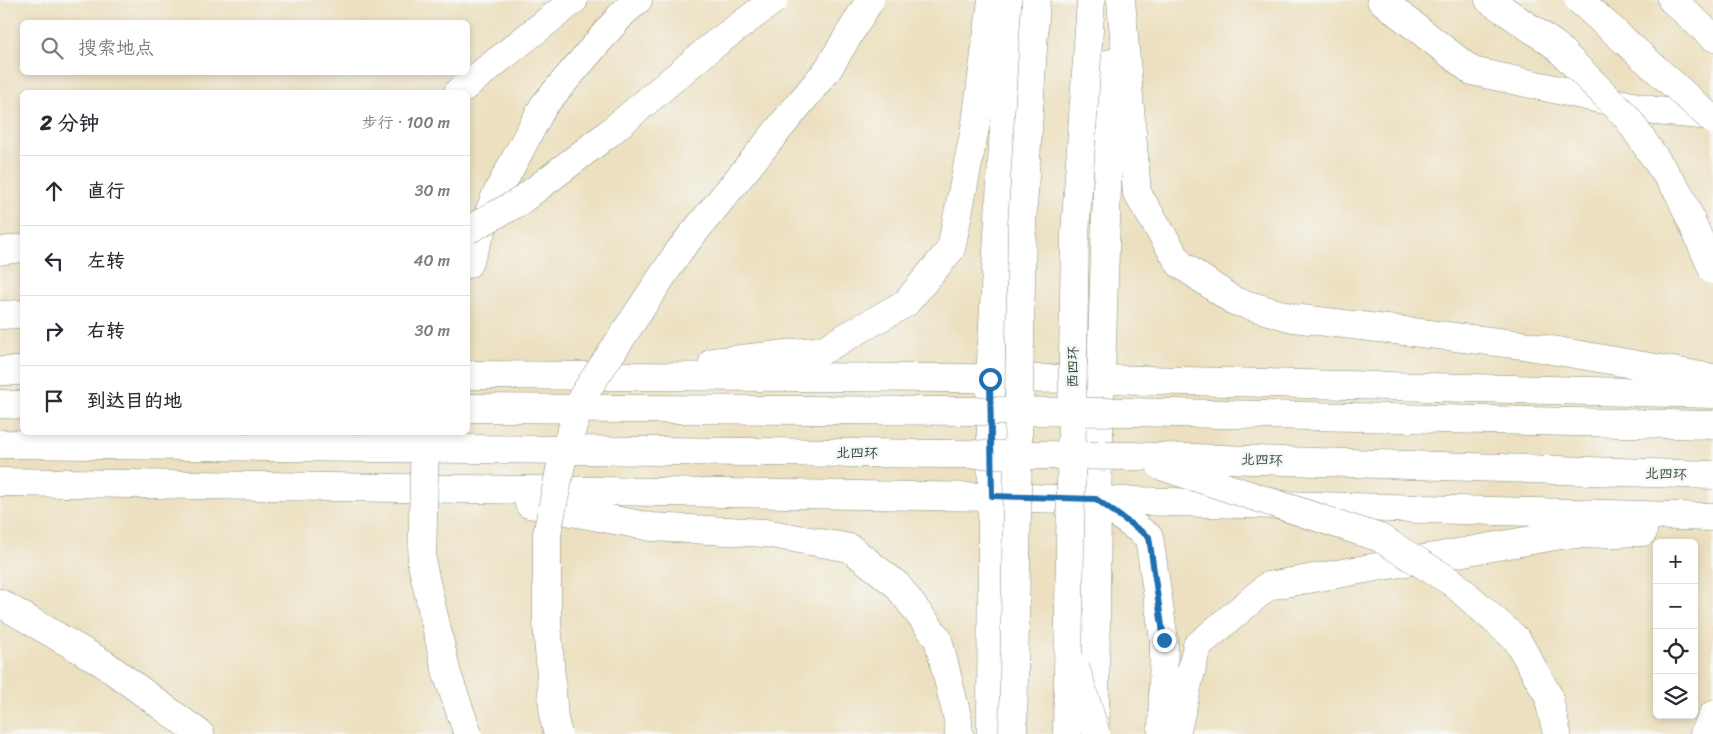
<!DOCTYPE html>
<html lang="zh">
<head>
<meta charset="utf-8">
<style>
  :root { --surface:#fff; --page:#f2f2f3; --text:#2b2b33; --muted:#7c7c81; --line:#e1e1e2 }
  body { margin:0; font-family:Sriracha,"LXGW WenKai TC",sans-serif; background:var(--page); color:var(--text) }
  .controls { position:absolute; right:15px; bottom:15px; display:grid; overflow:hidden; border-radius:8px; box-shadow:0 2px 8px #0003 }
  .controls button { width:45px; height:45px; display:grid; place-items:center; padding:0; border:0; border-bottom:1px solid var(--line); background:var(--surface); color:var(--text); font:25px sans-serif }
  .stop { position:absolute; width:15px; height:15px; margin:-11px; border:4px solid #1f6fb2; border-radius:50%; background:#fff }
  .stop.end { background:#1f6fb2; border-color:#fff; box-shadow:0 1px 5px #0008 }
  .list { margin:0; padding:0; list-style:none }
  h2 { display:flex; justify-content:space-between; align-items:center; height:65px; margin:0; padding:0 20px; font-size:21px }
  h2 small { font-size:16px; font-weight:400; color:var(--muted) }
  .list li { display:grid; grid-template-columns:32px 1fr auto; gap:15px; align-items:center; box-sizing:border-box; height:70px; padding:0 20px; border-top:1px solid var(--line) }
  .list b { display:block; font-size:19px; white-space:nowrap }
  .list em { font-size:16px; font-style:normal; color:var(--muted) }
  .icon { flex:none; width:28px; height:28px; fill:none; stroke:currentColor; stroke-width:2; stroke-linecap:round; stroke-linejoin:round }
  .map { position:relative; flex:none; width:1713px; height:734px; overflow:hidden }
  .search { position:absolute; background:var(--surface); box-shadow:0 2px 8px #0003; left:20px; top:20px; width:450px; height:55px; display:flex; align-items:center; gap:12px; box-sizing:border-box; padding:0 18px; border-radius:8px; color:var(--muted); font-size:19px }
  .panel { position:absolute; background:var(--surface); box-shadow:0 2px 8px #0003; left:20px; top:90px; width:450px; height:345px; border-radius:8px }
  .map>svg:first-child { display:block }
</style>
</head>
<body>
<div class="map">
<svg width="1713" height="734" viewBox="0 0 1713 734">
  <rect width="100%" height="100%" fill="#f6f6f2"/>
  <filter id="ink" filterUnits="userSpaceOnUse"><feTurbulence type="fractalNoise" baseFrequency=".02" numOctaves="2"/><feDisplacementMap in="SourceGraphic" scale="10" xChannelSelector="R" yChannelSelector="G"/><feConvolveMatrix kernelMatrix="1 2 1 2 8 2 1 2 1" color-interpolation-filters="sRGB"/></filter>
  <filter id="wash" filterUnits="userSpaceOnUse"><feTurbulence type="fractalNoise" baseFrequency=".0096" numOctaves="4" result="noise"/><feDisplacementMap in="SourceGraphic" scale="20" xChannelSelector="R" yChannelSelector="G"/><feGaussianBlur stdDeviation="1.12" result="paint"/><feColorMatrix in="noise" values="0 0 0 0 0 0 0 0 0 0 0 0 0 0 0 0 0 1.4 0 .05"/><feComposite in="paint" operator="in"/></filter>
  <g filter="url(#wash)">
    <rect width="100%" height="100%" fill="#ece0c0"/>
  </g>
  <g filter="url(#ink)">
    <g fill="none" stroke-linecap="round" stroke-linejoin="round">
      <defs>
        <g id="tertiary">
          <path d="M1121 0 1137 193 1180 264 1234 301 1293 318 1523 345 1713 378"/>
          <path d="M1381 0 1472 71 1655 111 1713 116"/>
          <path d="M713 362 823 350 906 303 951 249 976 123 992 0"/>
          <path d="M0 371H22"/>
          <path d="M468 375 1102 379 1713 394"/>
          <path d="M0 482 992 497 1713 517"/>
          <path d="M1097 499 1149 537 1164 640 1162 734"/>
          <path d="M529 504 652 527 765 533 850 548 897 585 938 639 958 720 959 734"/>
          <path d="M1095 723 1097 499 1111 63"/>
          <path d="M991 734 992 497 990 379 1011 0"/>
          <path d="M1176 734 1197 646 1268 586 1561 535 1643 532"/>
        </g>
        <g id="trunk">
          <path d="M1489 0 1504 10"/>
          <path d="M1672 0 1713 37"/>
          <path d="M458 92 574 0"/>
          <path d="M0 251 22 248"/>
          <path d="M468 264 496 195 544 105 622 14 638 0"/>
          <path d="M0 315 22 314"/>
          <path d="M0 404 22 405"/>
          <path d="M0 603 103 663 200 734"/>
          <path d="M1548 695 1557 734"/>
          <path d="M1704 734 1713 715"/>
        </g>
      </defs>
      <use href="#tertiary" stroke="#868e7a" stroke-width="29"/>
      <use href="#trunk" stroke="#868e7a" stroke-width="29"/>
      <use href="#tertiary" stroke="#fff" stroke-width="28"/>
      <use href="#trunk" stroke="#fff" stroke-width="28"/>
      <defs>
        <g id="trunk-bridge">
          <path d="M1579 0 1713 120"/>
          <path d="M1504 10 1555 45 1626 116 1679 193 1713 270"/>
          <path d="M468 230 519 202 608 134 711 47 774 0"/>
          <path d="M468 408 1129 412 1713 425"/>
          <path d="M425 432 422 564 447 674 468 734"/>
          <path d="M0 444 1131 456 1713 475"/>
          <path d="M1161 466 1380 538 1453 583 1517 640 1548 695"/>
          <path d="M1075 666 1096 734"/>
          <path d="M558 734 554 719 547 622V534L563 455 584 394 679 251 828 69 870 0"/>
          <path d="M1013 734 1022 224 1036 0"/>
          <path d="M1067 734 1075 234 1091 0"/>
        </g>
      </defs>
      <use href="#trunk-bridge" stroke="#868e7a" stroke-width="29" stroke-linecap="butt"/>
      <use href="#trunk-bridge" stroke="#fff" stroke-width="28"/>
    </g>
  </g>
  <g fill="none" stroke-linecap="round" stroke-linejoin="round" filter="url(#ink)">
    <path stroke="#1f6fb2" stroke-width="6" d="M990 379 992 496 1096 499 1149 537 1164 640"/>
  </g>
  <g text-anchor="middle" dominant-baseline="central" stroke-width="5" stroke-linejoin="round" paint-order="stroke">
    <g font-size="14" fill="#1f3d34" stroke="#f6f6f2">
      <text transform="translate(1073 367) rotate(-89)">西四环</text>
      <text transform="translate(857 453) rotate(1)">北四环</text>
      <text transform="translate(1262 460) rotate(2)">北四环</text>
      <text transform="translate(1666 474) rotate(2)">北四环</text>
    </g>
  </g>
</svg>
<div class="controls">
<button>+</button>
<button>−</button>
<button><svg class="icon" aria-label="locate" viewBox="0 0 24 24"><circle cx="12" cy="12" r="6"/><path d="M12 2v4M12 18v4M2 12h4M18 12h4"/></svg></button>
<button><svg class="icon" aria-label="layers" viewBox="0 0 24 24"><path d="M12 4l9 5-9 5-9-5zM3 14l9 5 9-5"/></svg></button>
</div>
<div class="stop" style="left:990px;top:379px"></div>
<div class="stop end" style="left:1164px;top:640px"></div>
<div class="search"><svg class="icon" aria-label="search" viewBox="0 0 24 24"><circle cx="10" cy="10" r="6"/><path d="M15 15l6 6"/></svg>搜索地点</div>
<section class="panel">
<h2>2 分钟<small>步行 · 100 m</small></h2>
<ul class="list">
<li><svg class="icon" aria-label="ahead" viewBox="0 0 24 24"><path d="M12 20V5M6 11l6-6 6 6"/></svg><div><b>直行</b></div><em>30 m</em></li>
<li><svg class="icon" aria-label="left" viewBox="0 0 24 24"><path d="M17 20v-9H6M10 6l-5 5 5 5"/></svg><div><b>左转</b></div><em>40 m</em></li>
<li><svg class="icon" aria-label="right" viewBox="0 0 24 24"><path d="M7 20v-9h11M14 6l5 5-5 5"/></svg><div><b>右转</b></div><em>30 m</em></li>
<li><svg class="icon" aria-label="arrive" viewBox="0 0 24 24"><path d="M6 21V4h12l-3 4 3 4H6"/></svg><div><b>到达目的地</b></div></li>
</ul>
</section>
</div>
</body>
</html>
